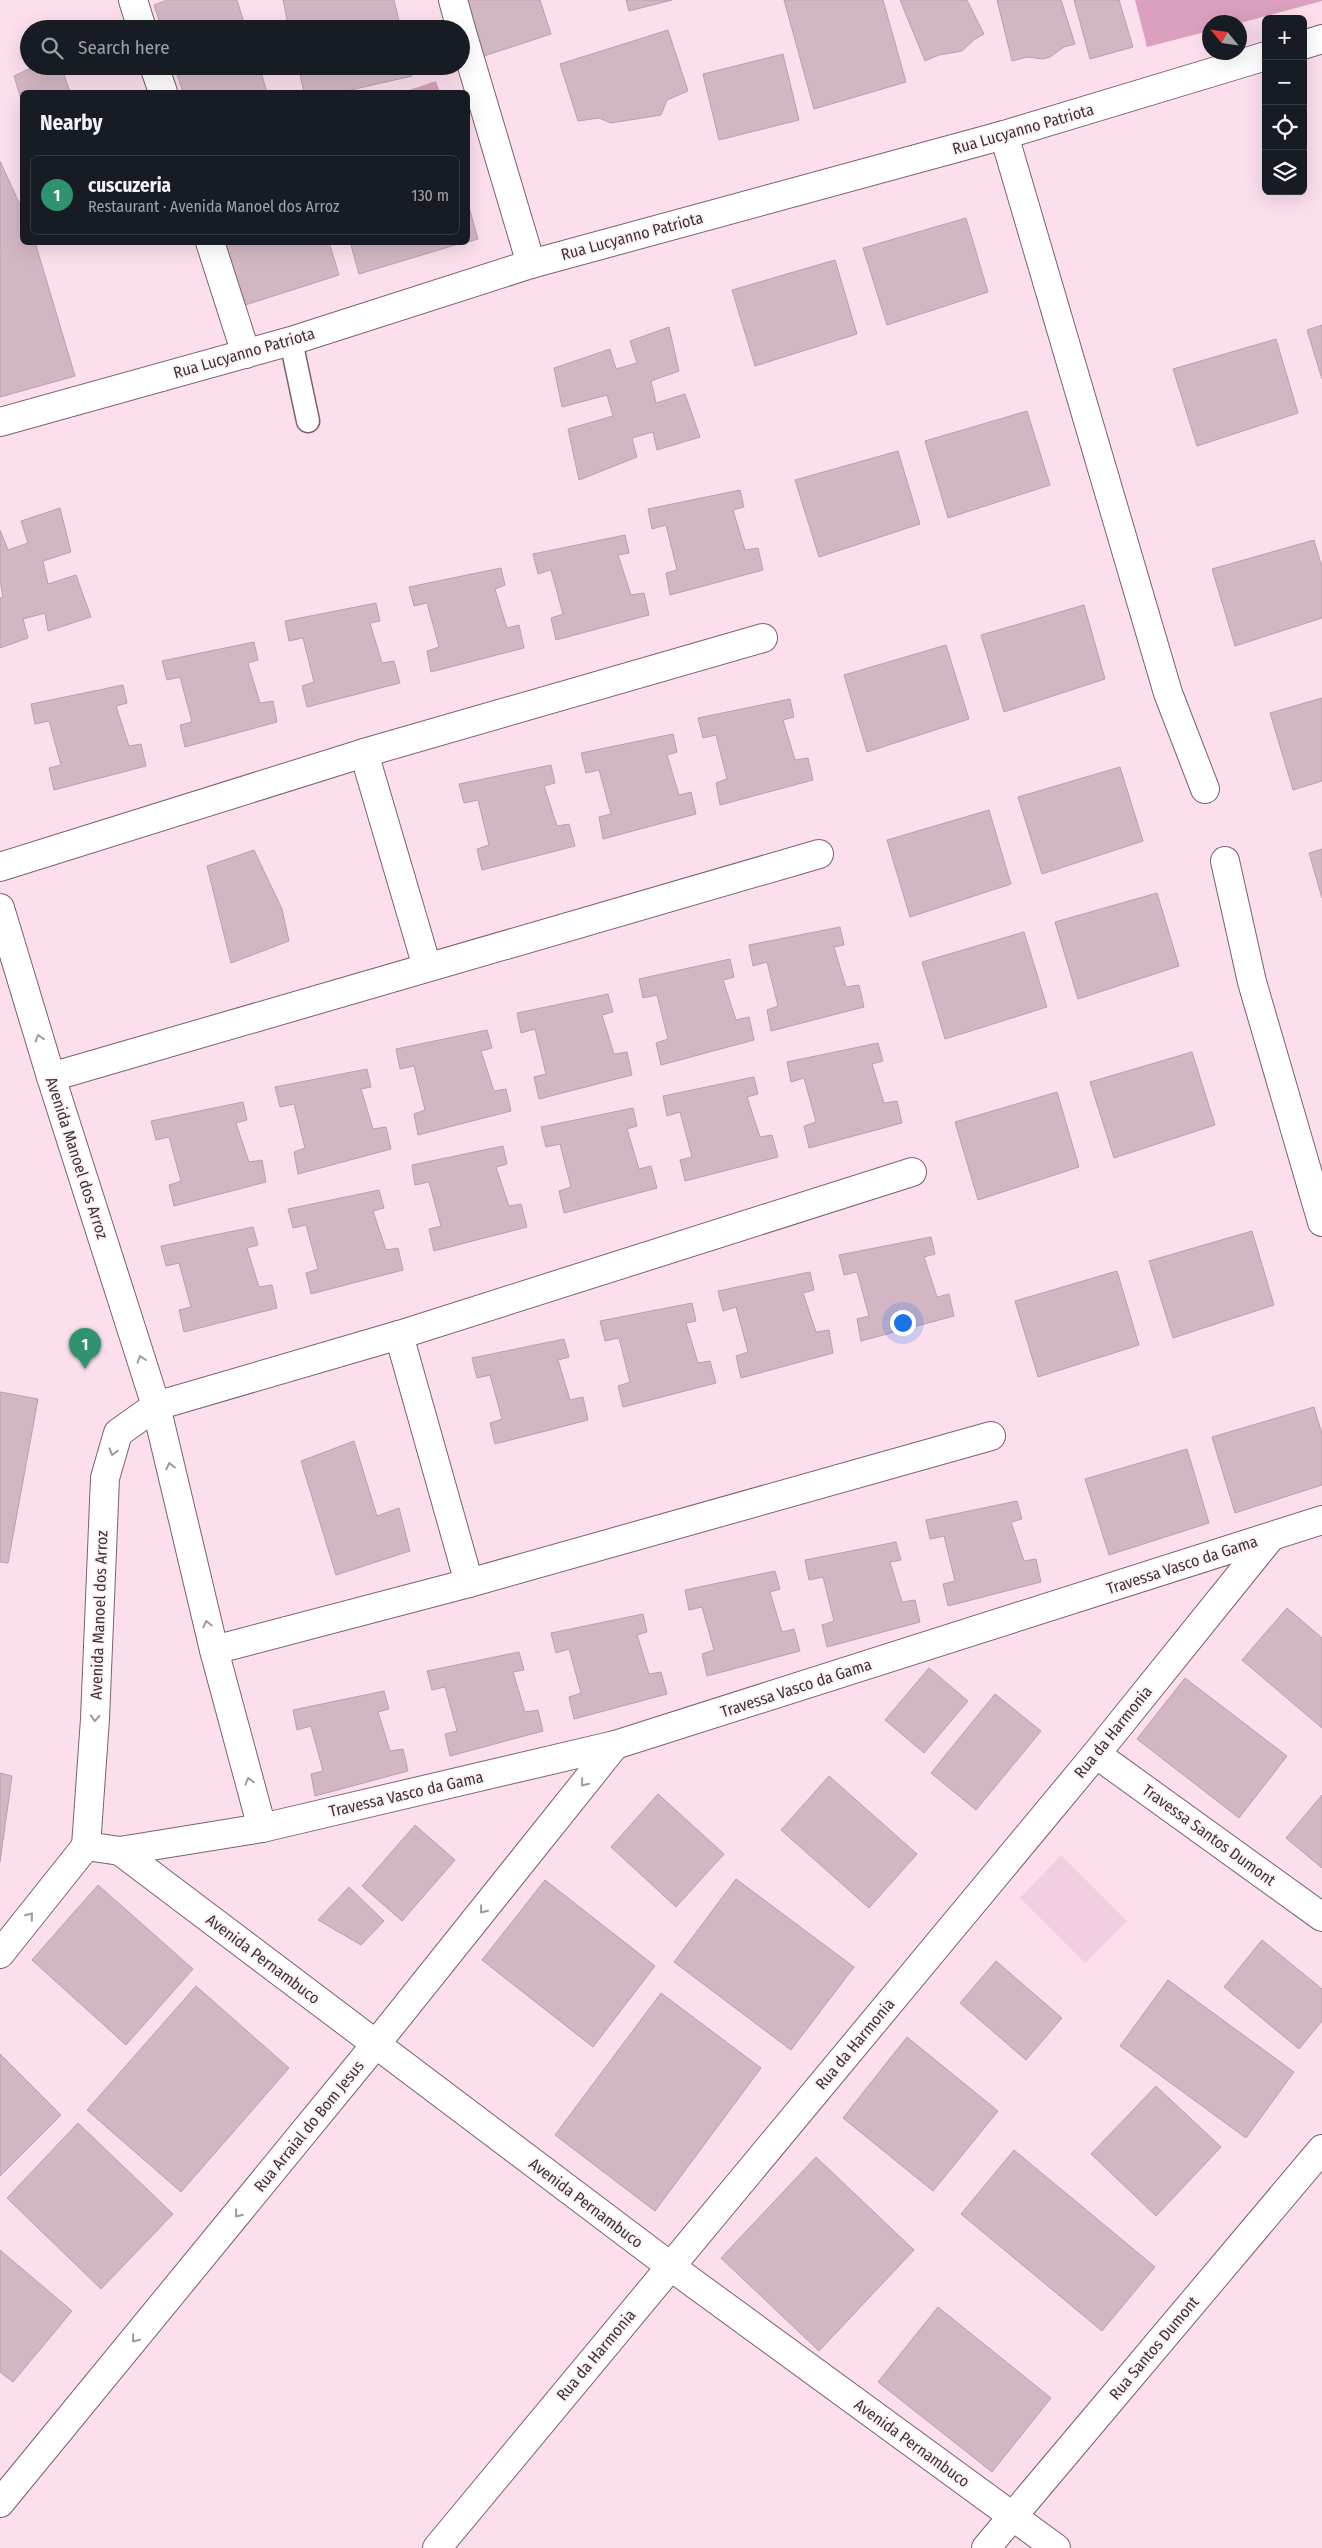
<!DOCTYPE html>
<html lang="en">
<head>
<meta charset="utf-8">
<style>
  :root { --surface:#171b24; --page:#242831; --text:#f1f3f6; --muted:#9ea1a6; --line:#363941; --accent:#30936f }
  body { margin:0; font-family:"Fira Sans Condensed",sans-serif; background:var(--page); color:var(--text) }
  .controls { position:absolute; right:15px; top:15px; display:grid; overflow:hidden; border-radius:8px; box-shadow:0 5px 20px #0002 }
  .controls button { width:45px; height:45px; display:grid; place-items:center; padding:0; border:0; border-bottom:1px solid var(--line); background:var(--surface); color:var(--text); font:25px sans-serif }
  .compass { position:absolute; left:1202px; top:15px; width:45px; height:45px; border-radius:50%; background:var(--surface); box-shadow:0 5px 20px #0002; rotate:299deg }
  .you { position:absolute; left:902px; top:1322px; width:18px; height:18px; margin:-12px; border:4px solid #fff; border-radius:50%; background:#1a73e8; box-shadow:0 0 0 8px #1a73e833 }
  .badge { display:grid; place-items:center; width:32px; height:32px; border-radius:50%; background:var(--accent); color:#fff; font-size:16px; font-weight:700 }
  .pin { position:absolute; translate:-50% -41px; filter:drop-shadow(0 1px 2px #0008) }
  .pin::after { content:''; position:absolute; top:26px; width:18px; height:15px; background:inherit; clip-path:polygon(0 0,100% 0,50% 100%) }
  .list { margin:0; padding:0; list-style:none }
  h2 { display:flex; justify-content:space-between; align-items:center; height:65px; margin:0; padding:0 20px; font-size:21px }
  h2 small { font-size:16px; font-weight:400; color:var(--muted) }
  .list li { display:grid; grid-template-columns:32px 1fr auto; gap:15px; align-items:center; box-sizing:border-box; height:80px; margin:0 10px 10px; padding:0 10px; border:1px solid var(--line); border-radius:8px }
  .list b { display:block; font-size:19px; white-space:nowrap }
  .list p { margin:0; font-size:16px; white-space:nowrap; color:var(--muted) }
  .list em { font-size:16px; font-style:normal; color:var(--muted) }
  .icon { flex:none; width:28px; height:28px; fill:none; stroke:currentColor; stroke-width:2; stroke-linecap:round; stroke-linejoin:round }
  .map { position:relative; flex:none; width:1322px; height:2548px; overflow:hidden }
  .search { position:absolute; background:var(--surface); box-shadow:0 5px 20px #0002; left:20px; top:20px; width:450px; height:55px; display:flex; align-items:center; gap:12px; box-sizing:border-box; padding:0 18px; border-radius:28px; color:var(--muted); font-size:19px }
  .panel { position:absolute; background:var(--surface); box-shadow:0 5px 20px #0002; left:20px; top:90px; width:450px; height:155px; border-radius:8px }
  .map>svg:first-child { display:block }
</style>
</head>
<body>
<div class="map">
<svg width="1322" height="2548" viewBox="0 0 1322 2548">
  <rect width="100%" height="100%" fill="#fcdeed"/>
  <path fill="#f2cfe0" d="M1061 1855 1127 1921 1085 1963 1020 1898Z"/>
  <g fill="#dca0bf">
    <path d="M1135 0H1322V1L1240 23 1210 22 1209 31 1147 47Z"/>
    <path d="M436 81 440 92H403Z"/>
  </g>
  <g fill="#d3b6c4" stroke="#bb9fad">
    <path d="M167 0H237L246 29H162L154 5Z"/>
    <path d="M283 0H394L401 29H289Z"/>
    <path d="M463 0H540L551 34 478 58Z"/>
    <path d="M626 0H672L629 11Z"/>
    <path d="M784 0H883L906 82 814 109Z"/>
    <path d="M900 0H967L984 34 975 39 962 51 939 55 925 61Z"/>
    <path d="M997 0H1061L1075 44 1064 47 1050 57 1043 59 1027 57 1012 61Z"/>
    <path d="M1074 0H1119L1133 47 1090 59Z"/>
    <path d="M668 30 688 91 667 100 661 115 611 123 599 118 578 121 560 64Z"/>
    <path d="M783 54 799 120 719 140 703 74Z"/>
    <path d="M35 66H61L70 92H22V102L14 76Z"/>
    <path d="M174 66H259L267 92H183Z"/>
    <path d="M298 66H409L412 76 342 92H304Z"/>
    <path d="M0 161 22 209V242H35L75 376 0 397Z"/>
    <path d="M468 204 478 239 468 242Z"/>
    <path d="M966 218 988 292 887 325 863 248Z"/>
    <path d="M220 242H329L339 275 239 307Z"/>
    <path d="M350 242H465L359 274Z"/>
    <path d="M835 260 857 334 755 366 732 290Z"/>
    <path d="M1322 325V379L1307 330Z"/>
    <path d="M669 327 679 371 651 381 656 403 685 394 700 437 657 450 653 432 632 438 637 457 579 480 568 429 613 416 607 395 562 407 554 368 610 349 616 369 637 363 630 341Z"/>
    <path d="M1276 339 1298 413 1197 446 1173 369Z"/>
    <path d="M1027 411 1050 485 948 518 925 441Z"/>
    <path d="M898 451 920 524 819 557 795 480Z"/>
    <path d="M740 490 744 507 733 510 745 550 758 548 763 570 670 595 666 573 677 570 666 525 652 529 648 509Z"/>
    <path d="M60 508 71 552 43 561 48 584 76 575 91 617 48 631 45 613 23 619 28 638 0 648V598L3 597 0 580V530L8 550 28 543 21 521Z"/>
    <path d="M625 535 629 553 618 555 631 595 644 593 649 615 556 640 551 618 563 614 551 570 538 574 533 554Z"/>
    <path d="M1314 540 1322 567V618L1235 646 1212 569Z"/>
    <path d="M501 568 505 585 495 589 507 628 519 625 524 648 431 672 427 651 439 647 427 603 414 606 409 587Z"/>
    <path d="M376 603 380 621 370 623 382 663 394 661 400 683 307 707 302 686 314 682 303 638 289 641 285 621Z"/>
    <path d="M1084 605 1105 679 1004 712 981 635Z"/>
    <path d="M254 642 258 660 248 663 260 703 273 701 277 722 185 747 180 725 192 722 180 677 167 680 162 661Z"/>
    <path d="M946 645 969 719 867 752 844 675Z"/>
    <path d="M123 685 127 703 116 706 129 746 141 744 146 766 54 790 49 768 61 765 49 721 35 724 31 704Z"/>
    <path d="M1322 698V781L1293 790 1270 713Z"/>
    <path d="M790 699 794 717 783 720 795 760 808 758 813 780 720 805 716 783 727 779 716 735 703 738 698 718Z"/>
    <path d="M673 734 677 752 667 755 679 795 691 792 696 814 603 839 599 817 611 814 599 770 586 773 581 753Z"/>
    <path d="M551 765 555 783 544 786 557 826 569 824 575 846 482 870 477 849 489 845 478 800 464 803 459 784Z"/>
    <path d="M1120 767 1143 841 1042 874 1018 797Z"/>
    <path d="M989 810 1011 884 910 917 887 840Z"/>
    <path d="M1322 849V898L1309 853Z"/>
    <path d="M254 850 282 909 289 941 231 963 207 866Z"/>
    <path d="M1157 893 1179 966 1078 999 1055 922Z"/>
    <path d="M840 927 844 945 834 947 846 987 859 985 864 1007 771 1031 767 1010 778 1006 767 962 753 966 749 945Z"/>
    <path d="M1024 932 1047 1007 945 1039 922 962Z"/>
    <path d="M730 959 734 977 723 980 736 1020 749 1017 754 1040 661 1065 656 1043 668 1039 657 995 643 998 639 979Z"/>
    <path d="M608 994 613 1012 602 1015 614 1054 627 1052 632 1075 539 1099 534 1077 546 1074 535 1029 521 1033 517 1013Z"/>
    <path d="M487 1030 492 1048 481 1051 494 1091 506 1089 511 1111 418 1135 414 1114 425 1110 414 1066 400 1069 396 1049Z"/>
    <path d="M878 1043 883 1061 872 1064 884 1103 897 1101 902 1123 809 1148 804 1126 816 1122 804 1078 791 1082 787 1062Z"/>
    <path d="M1192 1052 1215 1125 1114 1158 1090 1082Z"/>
    <path d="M367 1069 371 1087 361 1089 373 1129 386 1127 391 1149 298 1174 294 1152 305 1148 294 1104 280 1107 275 1087Z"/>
    <path d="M754 1077 758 1094 747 1097 760 1137 772 1135 778 1157 685 1181 680 1160 692 1157 680 1112 667 1116 663 1096Z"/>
    <path d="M1057 1092 1079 1167 978 1200 955 1122Z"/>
    <path d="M243 1102 247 1120 236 1123 249 1162 262 1160 266 1182 174 1206 169 1185 181 1181 169 1137 156 1140 151 1121Z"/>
    <path d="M633 1108 637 1126 627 1129 639 1169 651 1166 657 1188 564 1213 559 1191 571 1187 560 1144 546 1147 541 1127Z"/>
    <path d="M503 1146 507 1164 496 1167 509 1206 521 1204 527 1227 434 1251 429 1229 441 1226 429 1182 415 1185 412 1165Z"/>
    <path d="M379 1190 384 1208 373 1211 386 1250 398 1248 403 1270 311 1294 306 1273 318 1269 306 1225 293 1228 288 1209Z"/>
    <path d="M253 1227 258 1245 247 1248 259 1287 272 1285 277 1308 184 1332 179 1310 191 1307 179 1263 166 1266 161 1246Z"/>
    <path d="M1252 1231 1274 1305 1173 1338 1149 1261Z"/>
    <path d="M931 1237 935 1254 924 1257 937 1297 949 1294 954 1316 861 1341 857 1319 869 1316 857 1272 844 1275 839 1255Z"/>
    <path d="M1117 1271 1139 1345 1038 1377 1015 1301Z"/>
    <path d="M810 1272 814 1290 803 1293 816 1332 829 1330 833 1353 741 1378 736 1356 748 1352 736 1307 723 1311 718 1291Z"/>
    <path d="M692 1303 696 1321 686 1323 698 1363 710 1361 716 1383 623 1407 618 1386 630 1382 619 1338 605 1341 600 1321Z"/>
    <path d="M564 1339 569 1357 558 1360 570 1400 583 1397 588 1420 495 1444 490 1423 502 1419 490 1375 477 1378 472 1358Z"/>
    <path d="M0 1392 38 1399 8 1563 0 1562Z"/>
    <path d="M1314 1407 1322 1434V1485L1235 1513 1212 1437Z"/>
    <path d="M354 1441 377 1516 399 1508 410 1551 336 1575 301 1461Z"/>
    <path d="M1187 1449 1209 1523 1109 1555 1085 1479Z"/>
    <path d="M1017 1501 1022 1519 1011 1522 1024 1561 1036 1559 1041 1582 948 1606 943 1584 955 1581 944 1536 930 1539 926 1520Z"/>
    <path d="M896 1542 901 1560 890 1562 902 1602 915 1600 920 1622 827 1647 822 1625 834 1621 823 1577 809 1580 805 1560Z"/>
    <path d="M775 1571 780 1589 770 1592 782 1632 794 1629 800 1651 707 1676 702 1654 714 1650 702 1607 689 1610 685 1590Z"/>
    <path d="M1287 1608 1322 1638V1728L1242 1660Z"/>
    <path d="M643 1614 647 1632 637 1635 649 1674 661 1672 667 1694 574 1719 569 1697 581 1693 569 1649 556 1653 551 1633Z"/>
    <path d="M519 1652 524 1670 513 1672 525 1712 538 1710 543 1731 450 1756 445 1734 457 1731 445 1687 432 1690 427 1671Z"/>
    <path d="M929 1668 968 1701 924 1753 885 1720Z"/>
    <path d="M1185 1678 1287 1756 1239 1818 1137 1739Z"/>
    <path d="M384 1691 389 1709 378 1712 390 1751 403 1749 408 1771 315 1796 311 1774 323 1771 311 1726 297 1730 293 1710Z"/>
    <path d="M995 1694 1041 1731 976 1810 931 1773Z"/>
    <path d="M0 1773 12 1776 0 1862Z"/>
    <path d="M829 1776 917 1854 869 1908 781 1830Z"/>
    <path d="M658 1794 724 1854 676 1907 611 1847Z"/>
    <path d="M1322 1795V1868L1286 1838Z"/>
    <path d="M415 1825 455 1860 402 1921 362 1886Z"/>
    <path d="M736 1879 854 1967 791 2050 674 1962Z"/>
    <path d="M545 1880 655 1966 593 2047 482 1960Z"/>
    <path d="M98 1885 193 1969 126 2045 32 1960Z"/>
    <path d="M349 1887 384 1921 361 1945 318 1920Z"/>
    <path d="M1262 1940 1322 1989V2021L1299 2049 1224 1987Z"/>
    <path d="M996 1961 1062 2018 1026 2060 960 2003Z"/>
    <path d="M1168 1980 1294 2072 1246 2138 1120 2046Z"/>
    <path d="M196 1986 289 2068 181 2192 87 2110Z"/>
    <path d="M661 1993 761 2068 655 2211 555 2135Z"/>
    <path d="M907 2037 998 2111 933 2191 843 2118Z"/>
    <path d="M0 2054 61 2115 0 2176Z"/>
    <path d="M1156 2086 1221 2147 1156 2216 1091 2154Z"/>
    <path d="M78 2123 173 2214 101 2289 7 2198Z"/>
    <path d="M1014 2150 1155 2267 1102 2331 961 2214Z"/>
    <path d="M816 2157 914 2250 819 2351 721 2258Z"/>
    <path d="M0 2250 72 2311 13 2382 0 2372Z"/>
    <path d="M938 2307 1051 2398 992 2472 878 2382Z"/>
  </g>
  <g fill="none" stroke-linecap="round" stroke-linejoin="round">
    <defs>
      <path id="lane" d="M291 341 308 421"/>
      <g id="street">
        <path d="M133 0 142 29"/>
        <path d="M453 0 461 29"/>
        <path d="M461 29 531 264"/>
        <path d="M1303 45 1322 39"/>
        <path d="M154 66 163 92"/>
        <path d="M1004 135 1168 693 1205 789"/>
        <path d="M210 242 246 354"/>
        <path d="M0 422 291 341 531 264 1004 135 1266 56"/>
        <path d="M364 753 427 967"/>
        <path d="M1225 861 1252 982 1322 1222"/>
        <path d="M0 867 364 753 763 638"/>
        <path d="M0 908 51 1077 156 1406 214 1650 262 1828"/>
        <path d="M51 1077 819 854"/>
        <path d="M399 1335 469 1583"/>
        <path d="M214 1650 469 1583 991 1436"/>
        <path d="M1096 1754 1322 1917"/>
        <path d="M86 1846 120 1851 262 1828 615 1745 1322 1520"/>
        <path d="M86 1846 95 1719 105 1478 118 1433 156 1406 399 1335 912 1172"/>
        <path d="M120 1851 670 2266 1056 2548"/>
        <path d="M0 1954 86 1846"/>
        <path d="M0 2503 376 2044 615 1745"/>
        <path d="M437 2548 1096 1754 1270 1538"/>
        <path d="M986 2548 1322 2149"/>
      </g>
    </defs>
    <use href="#lane" stroke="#7b616e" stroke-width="25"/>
    <use href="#street" stroke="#7b616e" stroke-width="30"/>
    <use href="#lane" stroke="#fff" stroke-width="22"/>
    <use href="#street" stroke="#fff" stroke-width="28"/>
  </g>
  <defs><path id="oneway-chevron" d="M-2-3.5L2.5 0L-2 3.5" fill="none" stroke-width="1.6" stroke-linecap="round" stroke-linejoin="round" transform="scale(1.25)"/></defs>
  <g stroke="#9e999c">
    <use href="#oneway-chevron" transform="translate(39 1038) rotate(-107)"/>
    <use href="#oneway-chevron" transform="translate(141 1359) rotate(-108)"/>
    <use href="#oneway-chevron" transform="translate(113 1452) rotate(106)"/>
    <use href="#oneway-chevron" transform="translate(170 1466) rotate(-103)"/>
    <use href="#oneway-chevron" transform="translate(207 1624) rotate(-103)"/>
    <use href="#oneway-chevron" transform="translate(95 1718) rotate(93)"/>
    <use href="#oneway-chevron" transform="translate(249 1781) rotate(-105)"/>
    <use href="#oneway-chevron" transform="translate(584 1783) rotate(129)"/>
    <use href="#oneway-chevron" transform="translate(483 1910) rotate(129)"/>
    <use href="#oneway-chevron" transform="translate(30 1916) rotate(-51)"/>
    <use href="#oneway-chevron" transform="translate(238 2214) rotate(129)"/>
    <use href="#oneway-chevron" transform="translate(135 2339) rotate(129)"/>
  </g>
  <g text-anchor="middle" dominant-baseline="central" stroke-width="4" stroke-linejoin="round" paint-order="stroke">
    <g font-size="16" fill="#3e3338" stroke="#fdf1f7">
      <text transform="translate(1023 129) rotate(-16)">Rua Lucyanno Patriota</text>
      <text transform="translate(632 236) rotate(-15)">Rua Lucyanno Patriota</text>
      <text transform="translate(244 353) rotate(-16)">Rua Lucyanno Patriota</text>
      <text transform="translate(77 1158) rotate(72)">Avenida Manoel dos Arroz</text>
      <text transform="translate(1182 1565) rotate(-18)">Travessa Vasco da Gama</text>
      <text transform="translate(99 1615) rotate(-88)">Avenida Manoel dos Arroz</text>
      <text transform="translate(796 1688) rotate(-18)">Travessa Vasco da Gama</text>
      <text transform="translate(1113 1732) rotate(-51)">Rua da Harmonia</text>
      <text transform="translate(406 1794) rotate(-13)">Travessa Vasco da Gama</text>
      <text transform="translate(1209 1835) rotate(36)">Travessa Santos Dumont</text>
      <text transform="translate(263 1959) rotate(37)">Avenida Pernambuco</text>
      <text transform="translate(855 2044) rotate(-50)">Rua da Harmonia</text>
      <text transform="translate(309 2126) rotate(-51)">Rua Arraial do Bom Jesus</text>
      <text transform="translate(586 2203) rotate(37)">Avenida Pernambuco</text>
      <text transform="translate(1154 2348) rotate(-50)">Rua Santos Dumont</text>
      <text transform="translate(596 2355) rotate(-50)">Rua da Harmonia</text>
      <text transform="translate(912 2443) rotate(36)">Avenida Pernambuco</text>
    </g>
  </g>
</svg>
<div class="controls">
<button>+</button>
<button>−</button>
<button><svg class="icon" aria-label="locate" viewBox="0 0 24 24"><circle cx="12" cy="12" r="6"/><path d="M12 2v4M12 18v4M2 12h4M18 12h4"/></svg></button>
<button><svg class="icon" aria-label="layers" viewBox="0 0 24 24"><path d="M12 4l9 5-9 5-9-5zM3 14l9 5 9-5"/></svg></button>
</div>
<svg class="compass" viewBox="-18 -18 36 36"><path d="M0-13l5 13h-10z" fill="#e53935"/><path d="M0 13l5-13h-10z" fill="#9ea1a6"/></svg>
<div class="you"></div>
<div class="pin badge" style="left:85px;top:1369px">1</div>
<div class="search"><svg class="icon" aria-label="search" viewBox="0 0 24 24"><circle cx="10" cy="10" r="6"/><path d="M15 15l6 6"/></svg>Search here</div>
<section class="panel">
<h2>Nearby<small></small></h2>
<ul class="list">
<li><span class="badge">1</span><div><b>cuscuzeria</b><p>Restaurant · Avenida Manoel dos Arroz</p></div><em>130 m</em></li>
</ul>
</section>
</div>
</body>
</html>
